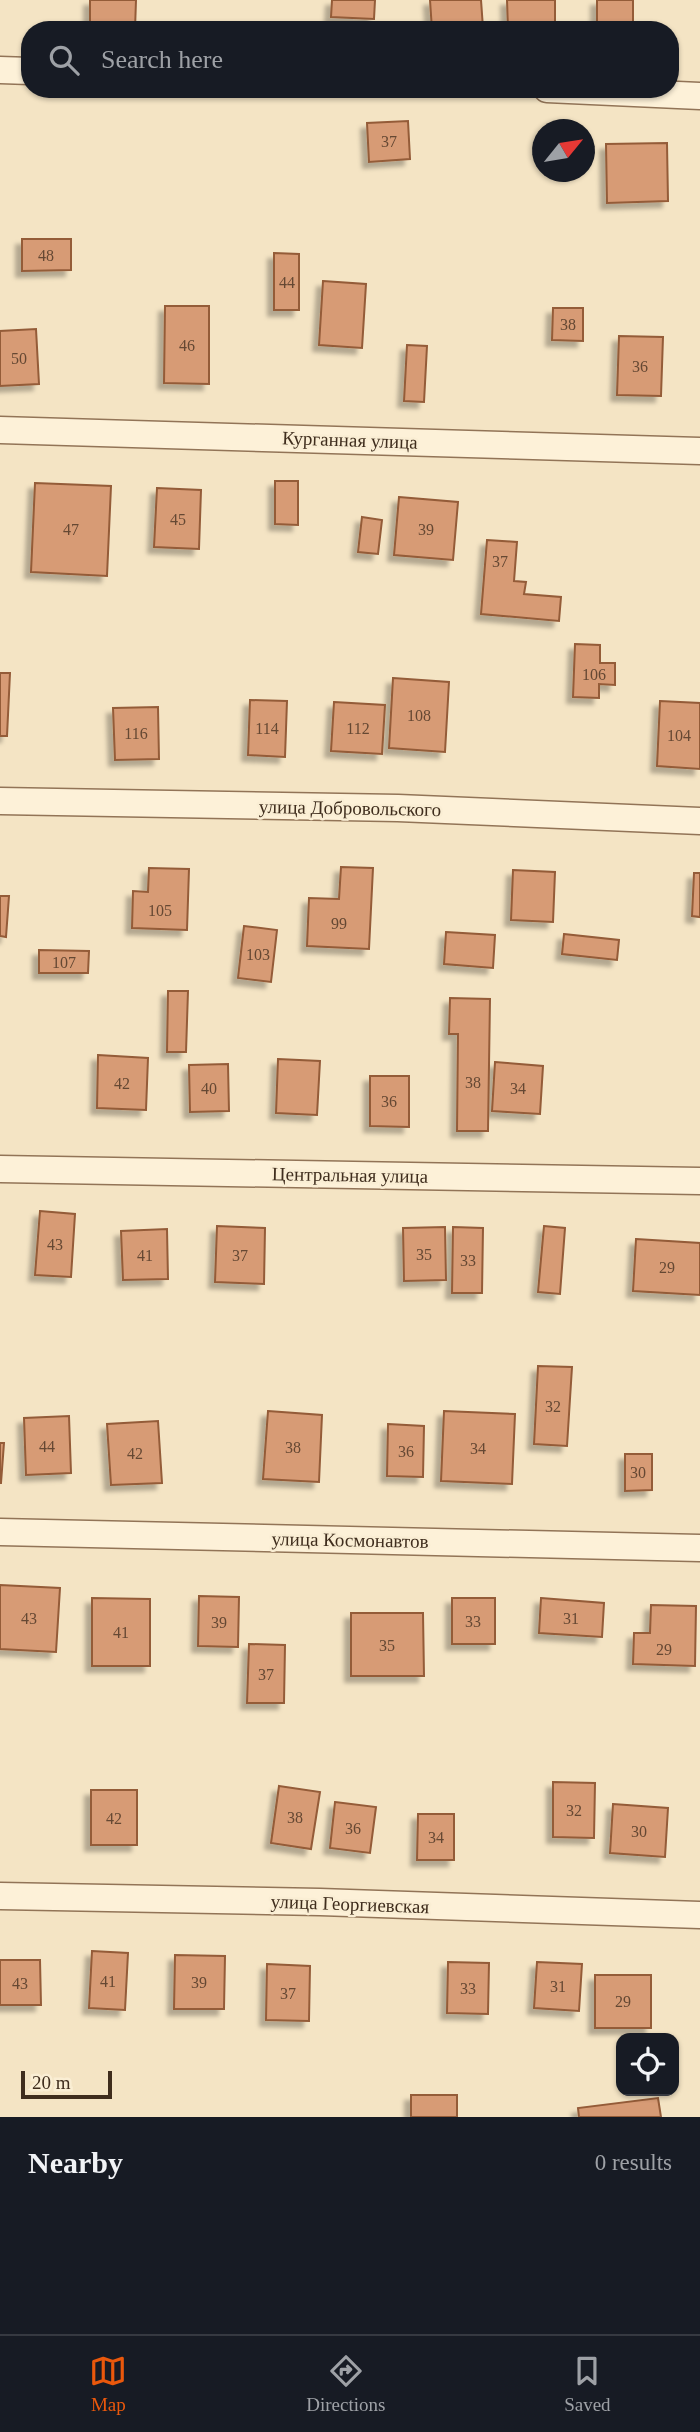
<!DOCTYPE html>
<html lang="en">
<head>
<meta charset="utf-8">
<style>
  :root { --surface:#171b24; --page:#20242c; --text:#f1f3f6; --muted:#9ea1a6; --line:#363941; --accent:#ea580c }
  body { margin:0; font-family:"Times New Roman",serif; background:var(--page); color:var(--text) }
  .controls { position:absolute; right:21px; bottom:21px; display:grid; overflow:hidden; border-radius:14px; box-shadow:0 2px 5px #0004 }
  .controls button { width:63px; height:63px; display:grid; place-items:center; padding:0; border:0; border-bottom:2px solid var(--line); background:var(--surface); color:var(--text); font:35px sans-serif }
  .compass { position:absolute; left:532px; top:119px; width:63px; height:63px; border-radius:50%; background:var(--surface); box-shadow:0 2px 5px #0004; rotate:60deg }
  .scale { position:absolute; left:21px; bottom:18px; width:91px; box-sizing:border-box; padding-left:7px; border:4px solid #3f2d1d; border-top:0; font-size:19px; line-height:24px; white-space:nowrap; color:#3f2d1d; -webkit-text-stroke:5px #faeed4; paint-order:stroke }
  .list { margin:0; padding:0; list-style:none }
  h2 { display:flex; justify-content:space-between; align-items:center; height:91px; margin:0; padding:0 28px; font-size:30px }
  h2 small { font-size:23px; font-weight:400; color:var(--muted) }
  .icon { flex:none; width:38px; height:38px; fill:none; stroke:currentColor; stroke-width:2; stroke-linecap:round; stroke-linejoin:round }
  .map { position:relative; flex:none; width:700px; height:2117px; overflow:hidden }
  .search { position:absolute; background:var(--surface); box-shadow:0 2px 5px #0004; left:21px; right:21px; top:21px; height:77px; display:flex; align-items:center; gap:18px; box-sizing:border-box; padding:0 24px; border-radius:28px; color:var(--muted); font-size:26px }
  .sheet { height:217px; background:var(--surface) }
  nav { display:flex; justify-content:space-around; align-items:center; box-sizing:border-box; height:98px; border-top:2px solid var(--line); background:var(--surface); font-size:19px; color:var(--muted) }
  nav a { display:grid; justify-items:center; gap:4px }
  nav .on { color:var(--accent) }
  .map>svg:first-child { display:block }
</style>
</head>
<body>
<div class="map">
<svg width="700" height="2117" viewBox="0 0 700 2117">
  <defs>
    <filter id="shadow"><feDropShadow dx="-6" dy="6" stdDeviation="2" flood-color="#0004"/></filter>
  </defs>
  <rect width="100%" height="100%" fill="#f4e4c4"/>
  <g fill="#d79b74" stroke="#945b39" stroke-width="2" filter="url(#shadow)">
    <path d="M90 0H136L135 30H90Z"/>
    <path d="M332 0H375L374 19 331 17Z"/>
    <path d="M430 0H481L483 28 432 30Z"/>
    <path d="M507 0H555V29H508Z"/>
    <rect x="597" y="0" width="36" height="30"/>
    <path d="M408 121 410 159 369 162 367 123Z"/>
    <path d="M667 143 668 201 607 203 606 144Z"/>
    <path d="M22 239H71V270L22 271Z"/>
    <path d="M274 253 299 254V310H274Z"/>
    <path d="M323 281 366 284 362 348 319 345Z"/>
    <path d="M165 306H209V384L164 383Z"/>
    <path d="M553 308H583V341L552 340Z"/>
    <path d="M36 329 39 384 0 386V331Z"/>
    <path d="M619 336 663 337 661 396 617 395Z"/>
    <path d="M407 345 427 346 424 402 404 401Z"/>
    <path d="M275 481H298V525L275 524Z"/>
    <path d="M35 483 111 486 107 576 31 572Z"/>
    <path d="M157 488 201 490 199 549 154 547Z"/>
    <path d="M399 497 458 502 453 560 394 555Z"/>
    <path d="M362 517 382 520 378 554 358 552Z"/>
    <path d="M487 540 517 542 514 581 526 582 524 594 561 597 559 621 481 614Z"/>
    <path d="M575 644 600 645V663H615V685L599 684V698L573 697Z"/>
    <path d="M0 673H10L7 736H0Z"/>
    <path d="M393 678 449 682 445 752 389 748Z"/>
    <path d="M250 700 287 701 285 757 248 755Z"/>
    <path d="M660 701 700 703V769L657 766Z"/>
    <path d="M334 702 385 705 382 754 331 751Z"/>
    <path d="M158 707 159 759 115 760 113 708Z"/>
    <path d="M341 867 373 868 369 949 307 946 309 898 339 899Z"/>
    <path d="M149 868 189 869 187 930 132 928 133 891 148 892Z"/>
    <path d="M513 870 555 872 553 922 511 920Z"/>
    <path d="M694 873H700V917L692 916Z"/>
    <path d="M0 896H9L6 937 0 936Z"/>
    <path d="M244 926 277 930 271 982 238 978Z"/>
    <path d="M446 932 495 935 493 968 444 964Z"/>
    <path d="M564 934 619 940 617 960 562 954Z"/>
    <path d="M39 950 89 951 88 973H39Z"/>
    <path d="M168 991H188L186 1052H167Z"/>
    <path d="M450 998 490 999 488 1131H457L458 1034H449Z"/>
    <path d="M98 1055 148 1058 146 1110 97 1108Z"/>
    <path d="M278 1059 320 1061 317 1115 276 1113Z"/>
    <path d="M495 1062 543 1066 540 1114 492 1111Z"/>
    <path d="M228 1064 229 1111 190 1112 189 1065Z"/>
    <path d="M370 1076H409V1127L370 1126Z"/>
    <path d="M40 1211 75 1214 71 1277 35 1275Z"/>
    <path d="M217 1226 265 1228 264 1284 215 1282Z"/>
    <path d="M544 1226 565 1228 560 1294 538 1292Z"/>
    <path d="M445 1227 446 1280 404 1281 403 1228Z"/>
    <path d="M453 1227 483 1228 482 1293H452Z"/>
    <path d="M167 1229 168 1279 123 1280 121 1231Z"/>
    <path d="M636 1239 700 1243V1295L633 1291Z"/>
    <path d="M538 1366 572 1367 567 1446 534 1444Z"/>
    <path d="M268 1411 322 1415 319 1482 263 1479Z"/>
    <path d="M444 1411 515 1414 512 1484 441 1481Z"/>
    <path d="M69 1416 71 1473 26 1475 24 1418Z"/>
    <path d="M158 1421 162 1483 111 1485 107 1424Z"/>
    <path d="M388 1424 424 1426 423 1477 387 1476Z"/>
    <path d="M0 1443H4L1 1483H0Z"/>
    <path d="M625 1454H652V1490L625 1491Z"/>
    <path d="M0 1585 60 1588 56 1652 0 1649Z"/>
    <path d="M199 1596 239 1597 238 1647 198 1646Z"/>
    <path d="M92 1598 150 1599V1666H92Z"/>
    <rect x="452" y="1598" width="43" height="46"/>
    <path d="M541 1598 604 1603 602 1637 539 1633Z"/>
    <path d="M651 1605 696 1606 695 1666 633 1664 634 1633H650Z"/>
    <path d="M351 1613H423L424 1676H351Z"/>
    <path d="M249 1644 285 1645 284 1703H247Z"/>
    <path d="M553 1782 595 1783 594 1838 553 1837Z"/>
    <path d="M279 1786 320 1792 311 1849 271 1843Z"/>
    <rect x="91" y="1790" width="46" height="55"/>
    <path d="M335 1802 376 1807 370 1853 330 1848Z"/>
    <path d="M613 1804 668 1808 665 1857 610 1853Z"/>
    <path d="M418 1814H454V1860H417Z"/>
    <path d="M92 1951 128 1953 125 2010 89 2008Z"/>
    <path d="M175 1955 225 1956 224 2009H174Z"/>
    <path d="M0 1960H40L41 2005H0Z"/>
    <path d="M448 1962 489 1963 488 2014 447 2013Z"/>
    <path d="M537 1962 582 1964 579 2011 534 2008Z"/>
    <path d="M267 1964 310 1966 309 2021 266 2020Z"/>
    <rect x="595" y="1975" width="56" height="53"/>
    <rect x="411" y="2095" width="46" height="22"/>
    <path d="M658 2098 661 2117H579L578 2108Z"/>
  </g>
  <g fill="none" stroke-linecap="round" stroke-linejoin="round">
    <defs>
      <g id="minor">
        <path d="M0 70 30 71"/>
        <path d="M547 89 700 96"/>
        <path d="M0 430 700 451"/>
        <path d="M0 801 398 808 700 821"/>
        <path d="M0 1169 700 1181"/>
        <path d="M0 1532 700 1548"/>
        <path d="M0 1896 320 1902 700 1915"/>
      </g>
    </defs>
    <use href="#minor" stroke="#927457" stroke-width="29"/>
    <use href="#minor" stroke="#fdf1d8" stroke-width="26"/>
  </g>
  <g text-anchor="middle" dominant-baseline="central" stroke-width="5" stroke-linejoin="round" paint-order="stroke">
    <g font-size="16" fill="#654833">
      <text x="389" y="141">37</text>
      <text x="46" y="255">48</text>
      <text x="287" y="282">44</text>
      <text x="568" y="324">38</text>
      <text x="187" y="345">46</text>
      <text x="19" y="358">50</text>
      <text x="640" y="366">36</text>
      <text x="178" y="519">45</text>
      <text x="71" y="529">47</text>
      <text x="426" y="529">39</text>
      <text x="500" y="561">37</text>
      <text x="594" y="674">106</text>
      <text x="419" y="715">108</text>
      <text x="267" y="728">114</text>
      <text x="358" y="728">112</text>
      <text x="136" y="733">116</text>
      <text x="679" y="735">104</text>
      <text x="160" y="910">105</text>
      <text x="339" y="923">99</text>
      <text x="258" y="954">103</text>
      <text x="64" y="962">107</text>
      <text x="473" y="1082">38</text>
      <text x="122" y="1083">42</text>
      <text x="209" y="1088">40</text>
      <text x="518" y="1088">34</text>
      <text x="389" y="1101">36</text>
      <text x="55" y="1244">43</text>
      <text x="424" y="1254">35</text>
      <text x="145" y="1255">41</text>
      <text x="240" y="1255">37</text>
      <text x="468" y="1260">33</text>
      <text x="667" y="1267">29</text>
      <text x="553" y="1406">32</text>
      <text x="47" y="1446">44</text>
      <text x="293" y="1447">38</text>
      <text x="478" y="1448">34</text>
      <text x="406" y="1451">36</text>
      <text x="135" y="1453">42</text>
      <text x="638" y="1472">30</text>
      <text x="29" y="1618">43</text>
      <text x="571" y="1618">31</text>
      <text x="473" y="1621">33</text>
      <text x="219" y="1622">39</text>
      <text x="121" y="1632">41</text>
      <text x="387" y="1645">35</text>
      <text x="664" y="1649">29</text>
      <text x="266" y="1674">37</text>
      <text x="574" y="1810">32</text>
      <text x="295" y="1817">38</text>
      <text x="114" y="1818">42</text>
      <text x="353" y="1828">36</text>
      <text x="639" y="1831">30</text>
      <text x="436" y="1837">34</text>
      <text x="108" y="1981">41</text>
      <text x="199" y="1982">39</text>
      <text x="20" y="1983">43</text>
      <text x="558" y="1986">31</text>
      <text x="468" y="1988">33</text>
      <text x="288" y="1993">37</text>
      <text x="623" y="2001">29</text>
    </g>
    <g font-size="19" fill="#3f2d1d" stroke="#faeed4">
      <text transform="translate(350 440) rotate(2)">Курганная улица</text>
      <text transform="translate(350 808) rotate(1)">улица Добровольского</text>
      <text transform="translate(350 1175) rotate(1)">Центральная улица</text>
      <text transform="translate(350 1540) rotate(1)">улица Космонавтов</text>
      <text transform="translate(350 1904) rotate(2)">улица Георгиевская</text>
    </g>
  </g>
</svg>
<div class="controls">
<button><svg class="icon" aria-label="locate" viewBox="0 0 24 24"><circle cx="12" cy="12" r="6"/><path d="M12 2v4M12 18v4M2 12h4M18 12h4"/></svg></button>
</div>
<svg class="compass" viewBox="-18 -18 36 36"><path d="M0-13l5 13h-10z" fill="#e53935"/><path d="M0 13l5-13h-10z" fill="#9ea1a6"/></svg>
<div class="scale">20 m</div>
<div class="search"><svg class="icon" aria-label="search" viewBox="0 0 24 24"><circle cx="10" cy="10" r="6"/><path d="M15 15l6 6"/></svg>Search here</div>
</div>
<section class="sheet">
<h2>Nearby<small>0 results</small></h2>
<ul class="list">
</ul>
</section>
<nav>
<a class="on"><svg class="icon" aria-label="map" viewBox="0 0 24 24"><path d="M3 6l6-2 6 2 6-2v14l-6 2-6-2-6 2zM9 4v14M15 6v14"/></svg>Map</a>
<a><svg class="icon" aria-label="directions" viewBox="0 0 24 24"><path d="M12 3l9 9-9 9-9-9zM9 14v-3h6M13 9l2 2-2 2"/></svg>Directions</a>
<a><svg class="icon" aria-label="saved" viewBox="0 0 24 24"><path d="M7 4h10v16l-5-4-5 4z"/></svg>Saved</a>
</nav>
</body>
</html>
